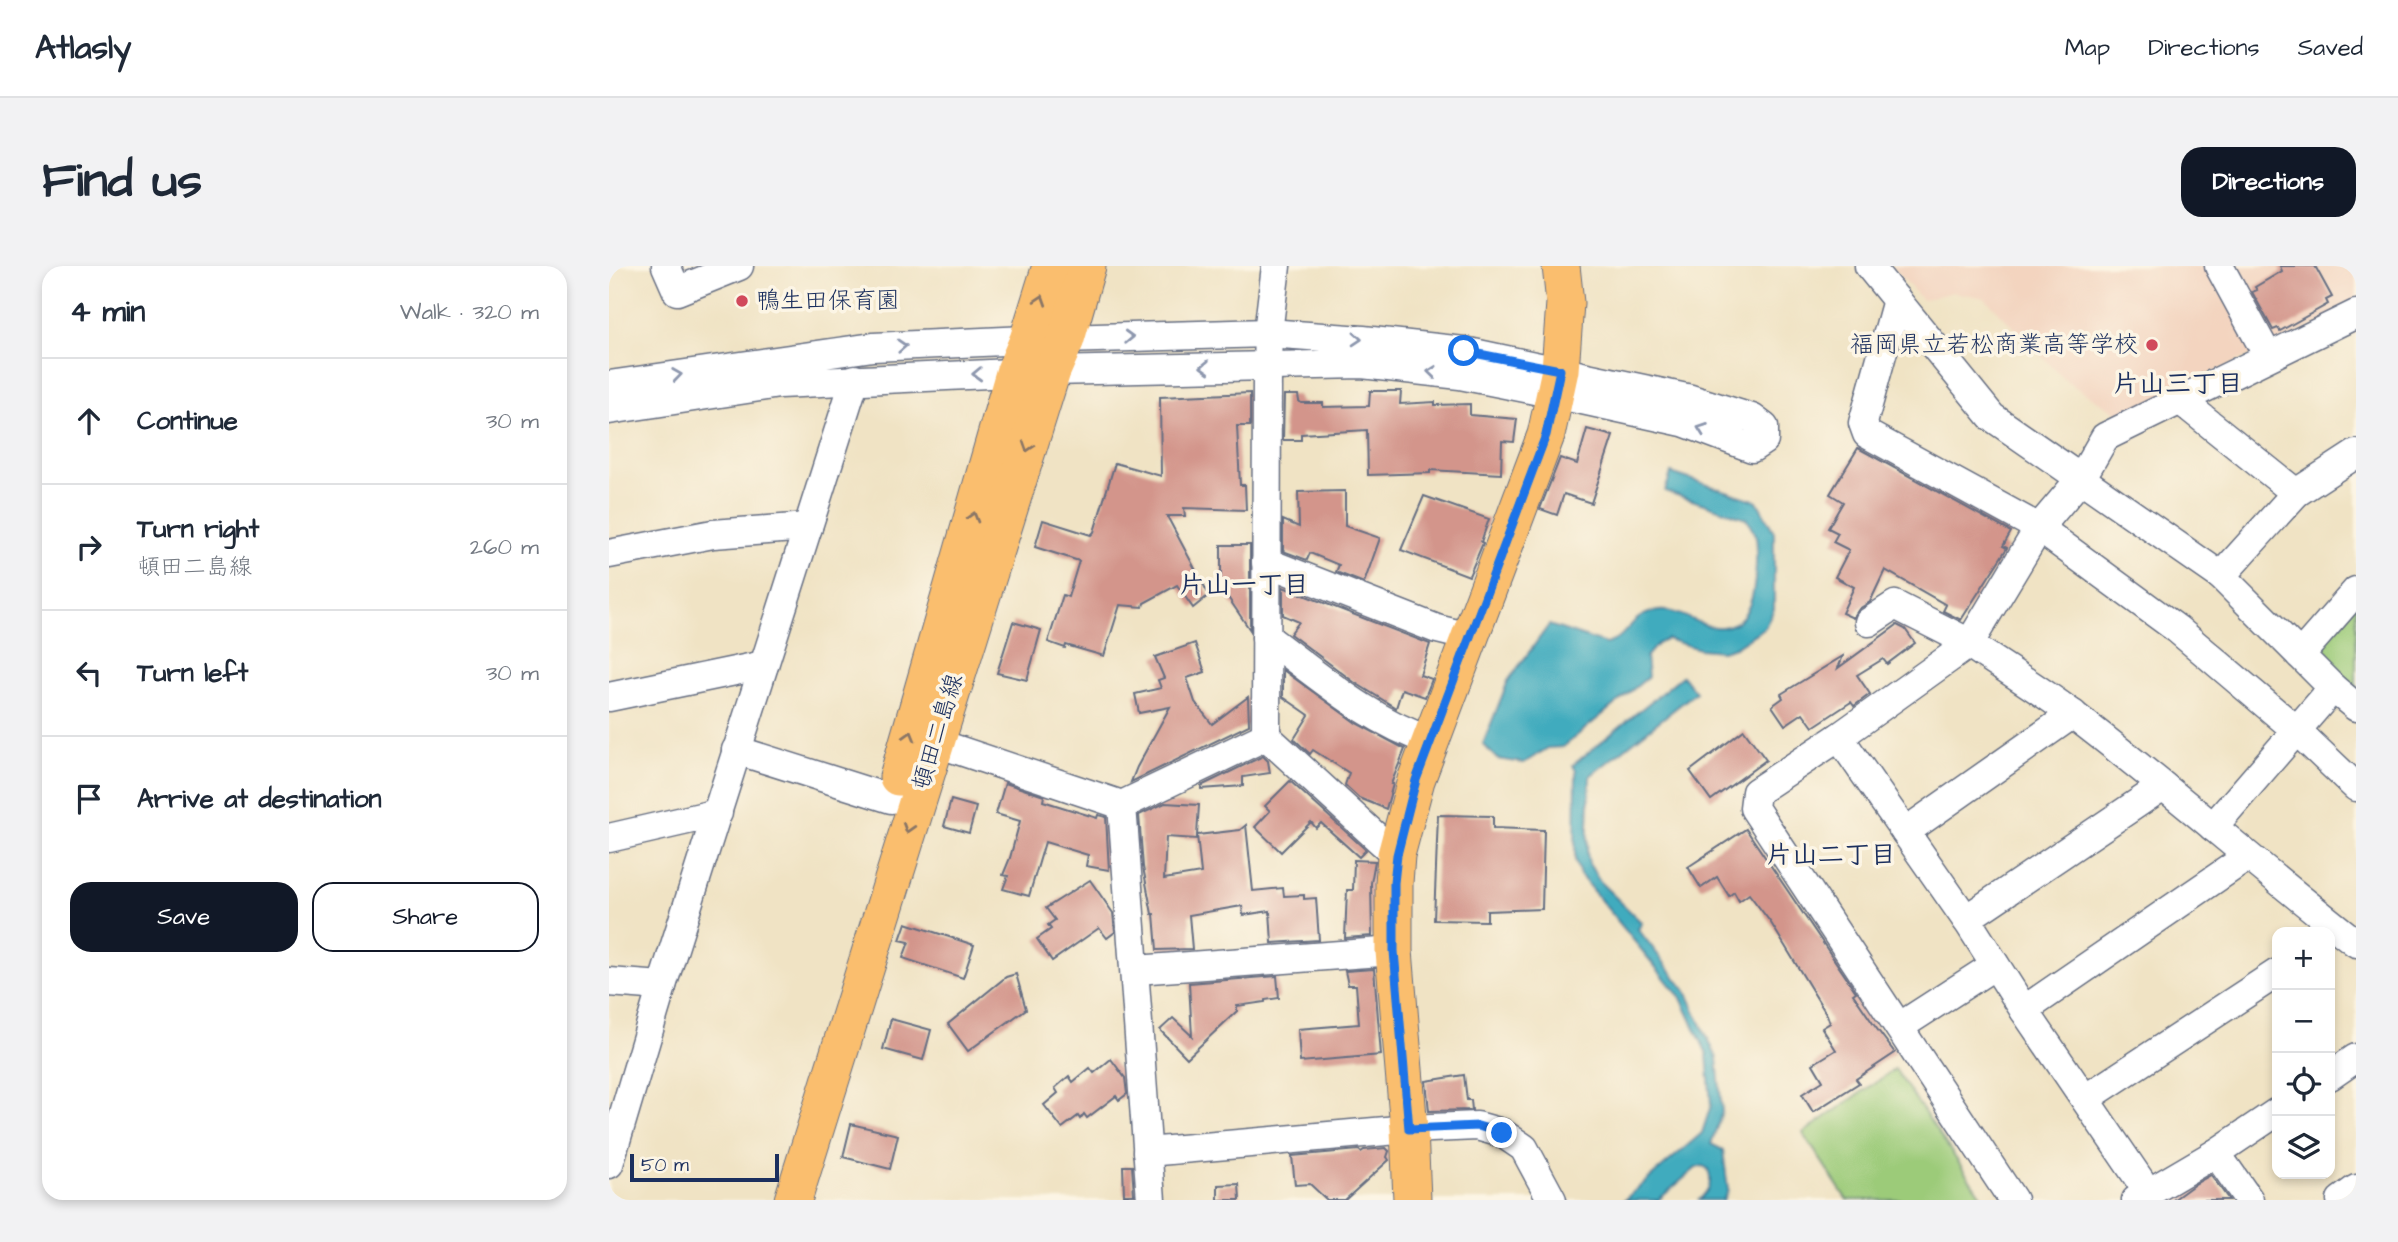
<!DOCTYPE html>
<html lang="en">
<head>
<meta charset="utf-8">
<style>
  :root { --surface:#fff; --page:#f2f2f3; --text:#1f2937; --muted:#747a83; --line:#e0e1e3; --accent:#111827 }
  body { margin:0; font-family:"Architects Daughter","Klee One",sans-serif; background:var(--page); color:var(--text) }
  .controls { position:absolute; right:21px; bottom:21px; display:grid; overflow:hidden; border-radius:14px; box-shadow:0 4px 10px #0003 }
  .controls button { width:63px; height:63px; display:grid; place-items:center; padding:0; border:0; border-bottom:2px solid var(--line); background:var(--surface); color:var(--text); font:35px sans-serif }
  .scale { position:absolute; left:21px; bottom:18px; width:149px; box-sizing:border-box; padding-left:7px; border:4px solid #1b2f5e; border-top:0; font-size:19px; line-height:24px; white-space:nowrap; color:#1b2f5e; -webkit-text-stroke:5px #fcf5e5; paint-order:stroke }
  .stop { position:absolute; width:21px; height:21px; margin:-16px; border:5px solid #1a73e8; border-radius:50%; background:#fff }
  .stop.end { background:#1a73e8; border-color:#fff; box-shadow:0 2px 7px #0008 }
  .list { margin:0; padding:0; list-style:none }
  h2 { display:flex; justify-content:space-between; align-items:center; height:91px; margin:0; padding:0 28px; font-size:30px }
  h2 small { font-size:23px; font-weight:400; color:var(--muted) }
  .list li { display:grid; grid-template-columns:46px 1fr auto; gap:21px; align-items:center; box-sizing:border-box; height:126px; padding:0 28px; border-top:2px solid var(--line) }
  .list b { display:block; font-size:26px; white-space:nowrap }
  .list p { margin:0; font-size:23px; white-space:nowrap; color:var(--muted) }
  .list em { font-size:23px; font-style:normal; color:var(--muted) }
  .actions { display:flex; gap:14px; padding:21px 28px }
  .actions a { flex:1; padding:16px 0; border:2px solid var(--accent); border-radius:21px; text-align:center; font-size:24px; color:var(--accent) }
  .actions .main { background:var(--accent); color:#fff }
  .icon { flex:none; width:38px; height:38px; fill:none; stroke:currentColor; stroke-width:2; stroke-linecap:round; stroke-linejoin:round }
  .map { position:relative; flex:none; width:1747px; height:934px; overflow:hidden; border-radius:21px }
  header { display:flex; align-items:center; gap:42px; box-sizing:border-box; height:98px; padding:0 35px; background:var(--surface); border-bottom:2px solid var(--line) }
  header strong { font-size:33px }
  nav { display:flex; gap:38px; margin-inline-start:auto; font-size:24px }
  .intro { display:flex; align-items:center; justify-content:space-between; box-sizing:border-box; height:168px; padding:0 42px }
  h1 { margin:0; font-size:49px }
  .button { padding:18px 32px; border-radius:21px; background:var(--accent); color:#fff; font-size:24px; font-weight:700 }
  main { display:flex; gap:42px; padding:0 42px }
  aside { flex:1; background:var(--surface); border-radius:21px; box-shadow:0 4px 10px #0003 }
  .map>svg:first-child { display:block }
</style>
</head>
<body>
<header>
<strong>Atlasly</strong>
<nav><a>Map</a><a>Directions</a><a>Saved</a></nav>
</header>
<div class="intro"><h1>Find us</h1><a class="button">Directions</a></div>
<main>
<aside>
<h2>4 min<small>Walk · 320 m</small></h2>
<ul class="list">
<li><svg class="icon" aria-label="ahead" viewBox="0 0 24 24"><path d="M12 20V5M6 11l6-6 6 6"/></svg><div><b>Continue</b></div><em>30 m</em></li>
<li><svg class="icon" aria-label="right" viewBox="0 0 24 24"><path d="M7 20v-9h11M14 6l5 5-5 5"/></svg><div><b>Turn right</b><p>頓田二島線</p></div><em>260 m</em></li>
<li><svg class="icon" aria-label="left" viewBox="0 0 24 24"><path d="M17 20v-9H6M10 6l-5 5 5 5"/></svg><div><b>Turn left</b></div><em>30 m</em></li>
<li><svg class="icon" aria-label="arrive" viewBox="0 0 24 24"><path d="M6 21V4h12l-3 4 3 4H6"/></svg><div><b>Arrive at destination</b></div></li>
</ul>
<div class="actions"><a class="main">Save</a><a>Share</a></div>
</aside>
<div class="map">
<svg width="1747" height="934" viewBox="0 0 1747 934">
  <rect width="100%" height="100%" fill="#fcf5e5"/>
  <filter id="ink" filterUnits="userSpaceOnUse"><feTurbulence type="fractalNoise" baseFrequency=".0143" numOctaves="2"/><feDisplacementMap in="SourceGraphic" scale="14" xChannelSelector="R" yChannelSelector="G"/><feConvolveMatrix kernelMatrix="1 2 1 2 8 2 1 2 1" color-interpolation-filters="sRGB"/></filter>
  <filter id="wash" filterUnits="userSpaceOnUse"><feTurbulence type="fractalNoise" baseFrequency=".00686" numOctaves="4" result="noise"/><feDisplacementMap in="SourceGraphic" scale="28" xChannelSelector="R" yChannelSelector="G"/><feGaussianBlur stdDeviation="1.57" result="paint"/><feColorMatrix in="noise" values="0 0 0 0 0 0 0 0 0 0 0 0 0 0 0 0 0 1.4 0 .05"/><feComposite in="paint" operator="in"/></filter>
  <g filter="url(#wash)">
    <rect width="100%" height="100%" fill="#f0e3c4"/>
    <path fill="#f3d4bf" d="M1283 0H1747V40L1512 149 1458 116 1376 32 1344 26 1313 34Z"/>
    <g fill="#9ccb79" stroke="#5c7d6c" stroke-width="2">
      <path d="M1747 336V426L1710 392 1709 376Z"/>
      <path d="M1286 803 1375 934H1238L1194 867Z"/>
    </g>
    <g fill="#3fabbe" stroke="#2d6d8e" stroke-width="2">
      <path d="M1062 207 1148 235 1165 266V343L1156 361 1126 381 1113 385 1090 383 1058 373 1048 378 1037 391 1039 411 954 481 939 482 915 497 888 493 874 478 899 415 940 359 997 378C1020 372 1019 348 1050 345 1070 343 1087 359 1106 361 1142 364 1146 325 1147 298 1147 290 1149 279 1147 272 1145 265 1140 258 1137 252L1056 225Z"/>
      <path d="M1073 410 1087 426 981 510 978 587 980 598 993 618 1033 657 1029 663 1077 725 1108 792 1113 846 1102 878 1114 884 1119 924 1114 934H1090C1100 924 1104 917 1099 903L1094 900 1087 902 1049 934H1015L1093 867 1102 839 1098 788 1072 732 971 609 966 594 967 505 964 499Z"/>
    </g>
    <g id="blocks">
      <g fill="#d3958b" fill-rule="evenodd">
        <path d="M1671 0H1706L1723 31 1717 34 1719 38 1671 65 1669 62 1664 64 1643 26 1648 24 1646 21 1673 5Z"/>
        <path d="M761 125H792L791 138 826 136V139L861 138V149L908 153 905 176 893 175 892 208 821 204V207L759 209 758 164 692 168V174H674L675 129H689L690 135 692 137H714V141L760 140Z"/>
        <path d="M641 127V160H628L631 219H636L637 244 575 242 576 250H558L600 329 584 342 568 319 535 337 534 341 511 339 495 390 457 379 456 382 439 376 454 329 459 331 470 295 426 281 434 254 482 269 485 266 506 197 552 210 551 131Z"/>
        <path d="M978 163 1004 170 982 237 955 228 948 249 931 243 951 192 968 198Z"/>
        <path d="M1249 182 1402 266 1394 280 1398 282 1352 354 1334 345 1337 339 1276 304 1261 336 1250 343 1244 352 1233 347 1245 321 1226 311 1240 284 1224 276 1229 267 1219 262 1234 236 1221 228Z"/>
        <path d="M736 225V260L771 272 755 317 727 306 730 299 701 287 698 294 674 285V254L690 261 689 226Z"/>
        <path d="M815 230 880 253 872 276 874 277 860 310 792 284Z"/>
        <path d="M612 279H641V364L612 321Z"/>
        <path d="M674 321 821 378 811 409 823 413 816 431 793 423 787 442 745 416 681 368 690 356 674 349Z"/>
        <path d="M404 356 432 364 418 414 388 407Z"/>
        <path d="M1288 359 1296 363 1306 377 1278 398 1274 393 1248 409 1261 428 1245 440 1242 436 1204 461 1194 447 1176 459 1163 440 1174 432 1172 428 1234 390 1229 402Z"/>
        <path d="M586 377 596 406 578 412 586 436 603 458 639 431 640 459 522 516 528 501 561 441 530 447 526 428 552 422 549 414 555 412 546 391Z"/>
        <path d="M674 404 747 457 796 483 782 518H784L777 543 750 532 736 519 740 507 704 484 701 488 685 473 700 449 674 431Z"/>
        <path d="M1135 464 1157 494 1102 534 1081 505Z"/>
        <path d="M654 490 659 495 661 507 634 511V520L592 523V520Z"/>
        <path d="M681 515 757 584 750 591 712 557 707 562 702 556 672 586 646 561 661 545 656 540Z"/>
        <path d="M396 517 435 530 434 535 488 552 489 549 497 551 500 604 477 600 479 589 436 576 420 630 394 623 399 610 394 609 401 592 411 555 387 548Z"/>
        <path d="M342 534 367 541 360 567 335 560Z"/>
        <path d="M556 537 590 539 588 569 631 564 637 559 644 625 674 622 675 630 695 629V633L707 632 710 674 663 677 661 645 634 649 633 640 580 649 583 683 548 684 545 648H543L534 601 530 549ZM588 569 592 607 555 613 557 571 588 573Z"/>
        <path d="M829 549 884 550V562L935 564 933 643 878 645V655L825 654Z"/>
        <path d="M1137 563 1247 726 1244 728 1265 759 1286 787 1247 813 1250 817 1204 846 1193 828 1214 815 1204 798 1227 784 1213 762 1221 757 1218 749 1162 657 1140 628 1130 635 1125 626 1120 630 1108 611 1092 622 1079 601Z"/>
        <path d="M745 594 766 595 762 617 763 670 736 672 738 624H744Z"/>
        <path d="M481 614 504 647 506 666 498 672 490 662 443 695 428 673 442 663 439 659 446 654 437 642Z"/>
        <path d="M297 657 365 679 354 712 294 692 300 676 291 674Z"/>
        <path d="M765 703 772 789 691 796 689 763 750 758 747 719H739L736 705Z"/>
        <path d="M407 708 417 743 359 785 339 758 397 711Z"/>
        <path d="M668 710 670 732 656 734V736L628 740V745L578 792 551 764 564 752 583 770 580 717Z"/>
        <path d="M282 753 322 764 314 794 274 783Z"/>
        <path d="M502 793 516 812 518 828 510 834 507 830 478 852 475 848 471 853 469 850 453 862 435 839 449 827 446 822 460 810 464 816 481 802 485 807Z"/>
        <path d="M855 809 858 834H862L863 844 820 845 817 815Z"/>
        <path d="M242 858 289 869 281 903 234 891Z"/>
        <path d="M777 882 780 885 778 891 780 894 736 934H718L701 918 686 919 683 890 750 884 752 886 755 884Z"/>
        <path d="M514 900H523L525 929H515Z"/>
        <path d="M1602 909 1620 934H1564L1586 918Z"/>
        <path d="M630 918 631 934H609V919Z"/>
      </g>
    </g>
  </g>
  <g filter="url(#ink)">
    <use href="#blocks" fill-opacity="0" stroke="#666e82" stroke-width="2"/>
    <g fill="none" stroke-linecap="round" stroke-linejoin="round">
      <defs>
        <g id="minor">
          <path d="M57 0 68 25 130 0"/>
          <path d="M667 0 659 67 658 100 657 470 787 589"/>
          <path d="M1260 0 1383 151 1612 310 1724 422 1747 441"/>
          <path d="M1610 0 1659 90"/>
          <path d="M1288 34 1254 157 1258 168 1430 262 1568 363 1686 463 1747 521"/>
          <path d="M0 119 264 81 419 74 659 67 754 74 855 85 1082 133 1143 152 1155 161V174L1143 182 1074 156 946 128 851 109 753 98 443 105 170 118 0 144"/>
          <path d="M1571 134 1687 227"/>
          <path d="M0 288 104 268 199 261"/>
          <path d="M657 296 828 363 861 371"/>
          <path d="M1612 310 1687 227 1747 188"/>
          <path d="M1260 356 1286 339 1361 377"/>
          <path d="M657 371C709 409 760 455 822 475"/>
          <path d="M1360 378C1395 402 1432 424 1466 450 1562 523 1652 603 1747 677"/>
          <path d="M1691 389 1747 325"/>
          <path d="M0 431 155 399"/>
          <path d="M1230 471 1361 659 1415 744 1539 926"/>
          <path d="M325 476 513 539 657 470"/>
          <path d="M127 484 282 533"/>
          <path d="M513 539 542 934"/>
          <path d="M1604 561 1724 422"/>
          <path d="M1296 566 1464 448"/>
          <path d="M0 572 109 547"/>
          <path d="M1357 653 1554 520"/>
          <path d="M527 704 785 685"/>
          <path d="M0 716 53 720"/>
          <path d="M1415 744 1638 591"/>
          <path d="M1290 761 1386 699"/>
          <path d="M1721 810 1747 792"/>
          <path d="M1476 833 1668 707"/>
          <path d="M538 886 800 863 868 860 893 867 915 882 943 934"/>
          <path d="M1607 887 1640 934"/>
          <path d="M0 898 53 720 246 113"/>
          <path d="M1404 934 1145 542 1147 526 1230 471 1360 378 1430 262 1473 211 1496 171 1747 48"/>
          <path d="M1527 934 1607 887 1668 846"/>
          <path d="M1732 934 1747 923"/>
        </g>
        <g id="major">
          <path d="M289 511 405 107 419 74 442 0"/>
          <path d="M184 934 443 105 457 73 478 0"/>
          <path d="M803 934 800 863 785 685V617L787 589 807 514 937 169 951 104 956 37 952 0"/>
        </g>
      </defs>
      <use href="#minor" stroke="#666e82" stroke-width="31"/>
      <use href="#major" stroke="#666e82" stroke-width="39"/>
      <use href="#minor" stroke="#fff" stroke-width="28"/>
      <use href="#major" stroke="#fabe6e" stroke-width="37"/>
    </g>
    <defs><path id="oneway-chevron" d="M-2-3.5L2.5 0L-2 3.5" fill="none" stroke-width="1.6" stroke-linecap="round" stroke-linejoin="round" transform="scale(1.75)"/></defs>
    <g stroke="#8a7666">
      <use href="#oneway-chevron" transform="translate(432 34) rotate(-72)"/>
      <use href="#oneway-chevron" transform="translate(419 181) rotate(108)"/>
      <use href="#oneway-chevron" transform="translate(364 251) rotate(-74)"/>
      <use href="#oneway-chevron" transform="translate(301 470) rotate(-74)"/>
      <use href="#oneway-chevron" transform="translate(299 562) rotate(107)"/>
    </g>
    <g stroke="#8d97ae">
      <use href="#oneway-chevron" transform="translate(520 71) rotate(-2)"/>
      <use href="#oneway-chevron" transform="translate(748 73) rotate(4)"/>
      <use href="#oneway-chevron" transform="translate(293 80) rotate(-3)"/>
      <use href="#oneway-chevron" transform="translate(596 101) rotate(178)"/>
      <use href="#oneway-chevron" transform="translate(823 106) rotate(-174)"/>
      <use href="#oneway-chevron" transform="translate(368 108) rotate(178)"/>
      <use href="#oneway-chevron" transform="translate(68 109) rotate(-8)"/>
      <use href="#oneway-chevron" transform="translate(1093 163) rotate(-160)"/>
    </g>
  </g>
  <g fill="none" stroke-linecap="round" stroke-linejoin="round" filter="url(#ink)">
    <path stroke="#1a73e8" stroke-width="9" d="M855 85 951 104 937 169 807 514 788 589 785 617V685L800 863 869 860 893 867"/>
  </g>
  <g fill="#d1495b" stroke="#fcf5e5" stroke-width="2.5">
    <circle cx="133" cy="35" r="7"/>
    <circle cx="1543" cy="79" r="7"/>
  </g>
  <g text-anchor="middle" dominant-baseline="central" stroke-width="7" stroke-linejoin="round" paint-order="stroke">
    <g font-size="24" fill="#1b2f5e" stroke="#fcf5e5" text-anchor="start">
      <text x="147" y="35">鴨生田保育園</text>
      <text x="1529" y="79" text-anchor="end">福岡県立若松商業高等学校</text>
    </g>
    <g font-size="24" fill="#1b2f5e" stroke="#fcf5e5">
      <text transform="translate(329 466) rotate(-73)">頓田二島線</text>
    </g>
    <g font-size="26" font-weight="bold" fill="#1b2f5e" stroke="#fcf5e5">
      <text x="1569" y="118">片山三丁目</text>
      <text x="635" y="319">片山一丁目</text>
      <text x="1222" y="589">片山二丁目</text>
    </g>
  </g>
</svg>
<div class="controls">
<button>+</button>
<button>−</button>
<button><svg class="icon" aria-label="locate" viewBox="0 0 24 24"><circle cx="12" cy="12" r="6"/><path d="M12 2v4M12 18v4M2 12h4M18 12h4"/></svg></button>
<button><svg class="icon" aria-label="layers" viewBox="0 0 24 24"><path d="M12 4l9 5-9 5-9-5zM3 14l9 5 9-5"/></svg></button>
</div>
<div class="scale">50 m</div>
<div class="stop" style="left:855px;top:85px"></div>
<div class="stop end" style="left:893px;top:867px"></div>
</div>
</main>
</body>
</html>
